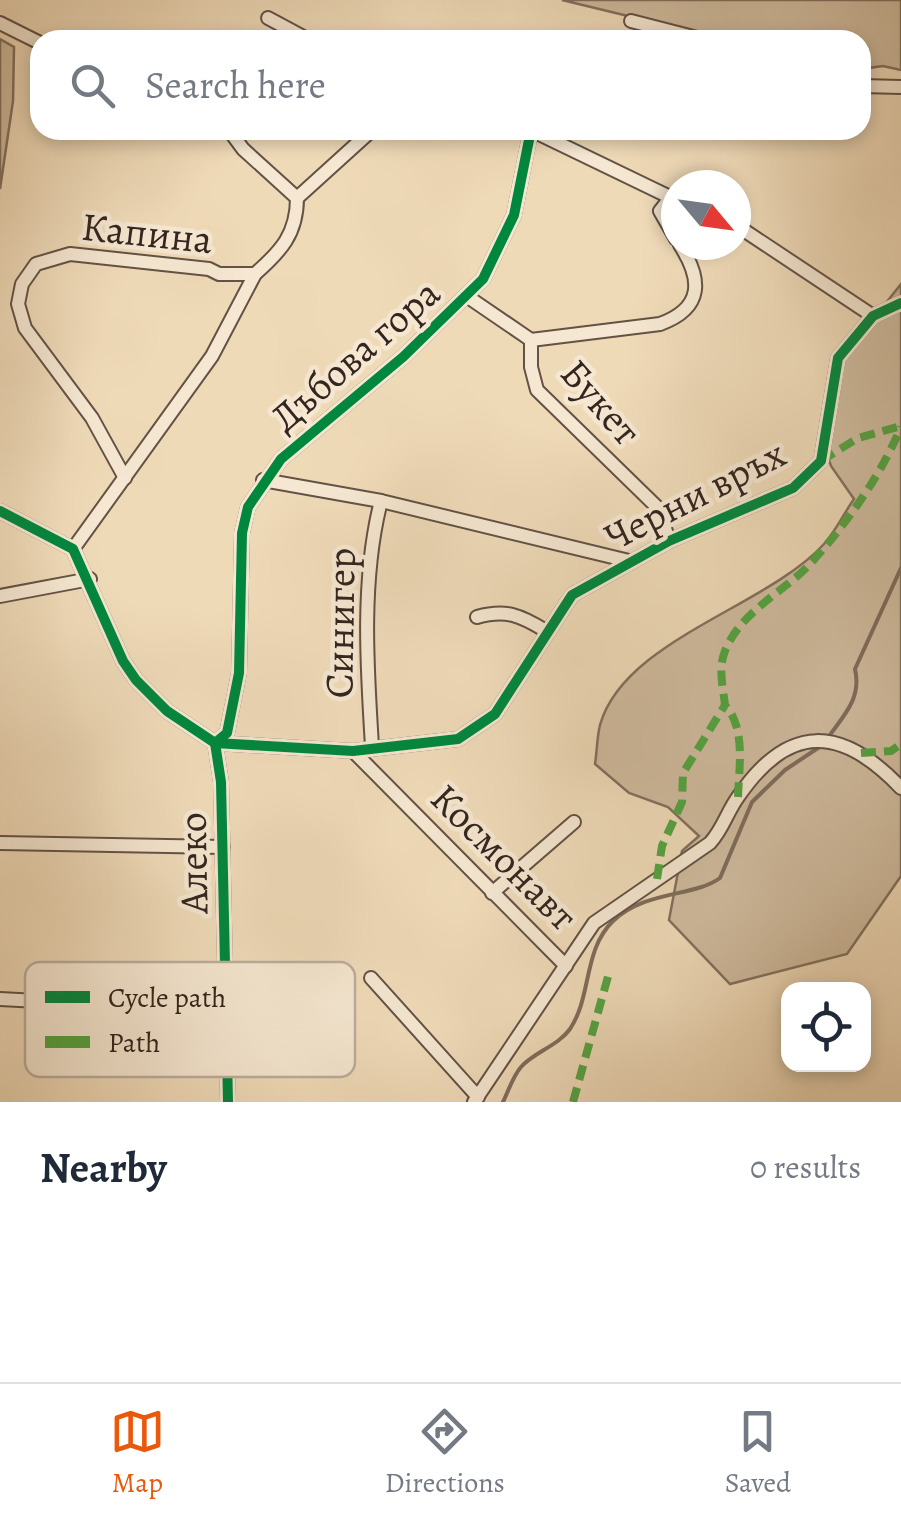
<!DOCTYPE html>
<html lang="en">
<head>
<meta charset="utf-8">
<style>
  :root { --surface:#fff; --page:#f2f2f3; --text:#1f2937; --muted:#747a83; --line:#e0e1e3; --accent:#ea580c }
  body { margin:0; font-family:Alegreya,serif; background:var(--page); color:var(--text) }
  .controls { position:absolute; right:30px; bottom:30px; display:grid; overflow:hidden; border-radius:20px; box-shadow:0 5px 15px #0003 }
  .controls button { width:90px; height:90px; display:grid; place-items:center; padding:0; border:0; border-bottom:2px solid var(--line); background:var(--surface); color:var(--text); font:50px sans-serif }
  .compass { position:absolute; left:661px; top:170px; width:90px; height:90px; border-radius:50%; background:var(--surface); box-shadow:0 5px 15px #0003; rotate:119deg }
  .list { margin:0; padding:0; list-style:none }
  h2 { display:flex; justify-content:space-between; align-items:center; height:130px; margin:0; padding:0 40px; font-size:42px }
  h2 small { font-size:32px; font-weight:400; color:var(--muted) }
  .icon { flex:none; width:55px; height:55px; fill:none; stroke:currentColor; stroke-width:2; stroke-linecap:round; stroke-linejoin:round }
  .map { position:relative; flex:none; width:901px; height:1102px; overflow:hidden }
  .search { position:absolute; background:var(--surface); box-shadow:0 5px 15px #0003; left:30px; right:30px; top:30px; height:110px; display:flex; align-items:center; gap:25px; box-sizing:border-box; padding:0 35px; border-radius:30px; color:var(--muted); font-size:38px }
  .sheet { height:280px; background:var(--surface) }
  nav { display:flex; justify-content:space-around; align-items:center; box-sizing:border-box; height:140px; border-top:2px solid var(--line); background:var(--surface); font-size:28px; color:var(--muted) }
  nav a { display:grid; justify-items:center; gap:5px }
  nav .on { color:var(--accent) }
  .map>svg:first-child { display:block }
</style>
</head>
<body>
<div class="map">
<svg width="901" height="1102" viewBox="0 0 901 1102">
  <rect width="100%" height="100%" fill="#efdab8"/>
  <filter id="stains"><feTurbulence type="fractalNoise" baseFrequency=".002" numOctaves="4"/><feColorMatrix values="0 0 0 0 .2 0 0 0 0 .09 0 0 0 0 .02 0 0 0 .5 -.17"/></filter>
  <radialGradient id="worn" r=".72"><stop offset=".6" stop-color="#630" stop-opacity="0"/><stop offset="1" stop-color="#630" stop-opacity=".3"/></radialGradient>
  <g fill="#cfbb9e" stroke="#82705e" stroke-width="2.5">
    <path d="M562 0H901V70L883 66 861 69V40H727Z"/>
    <path d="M0 39 14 47 13 101 0 189Z"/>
    <path d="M901 284V876L847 954 730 984 669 920 682 851 699 836 668 807 629 793 595 764C597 751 597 737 600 725 624 640 767 607 824 544 836 531 844 513 854 499L831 466 821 437 847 352Z"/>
  </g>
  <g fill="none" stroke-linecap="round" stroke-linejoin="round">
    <g stroke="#7e6c5c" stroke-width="4">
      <path d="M827 739C843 716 862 699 855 669L901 568"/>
      <path d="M503 1102C508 1092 513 1076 521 1067 534 1052 558 1046 570 1029 592 996 583 950 613 921 646 890 694 897 720 878L752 802 785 770 821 746"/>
    </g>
    <defs>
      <g id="minor">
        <path d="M268 18 309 40"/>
        <path d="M631 21 705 40"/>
        <path d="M0 23 40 43"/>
        <path d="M861 86 901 87"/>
        <path d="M531 130 676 200"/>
        <path d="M671 197 660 211 676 239"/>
        <path d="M297 198 372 130"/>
        <path d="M736 225 873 316"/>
        <path d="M468 297 531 340"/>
        <path d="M125 478 92 418 25 328 18 304 22 284 36 264 70 254 209 269 219 274H255C281 251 297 234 297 198L243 149 229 130"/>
        <path d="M263 480 381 501 629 561"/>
        <path d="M0 511 73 549 123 661 136 680 167 711 215 743 353 751 458 739 495 714 572 595 669 541 793 488 821 461 838 358 873 316 901 303"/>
        <path d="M669 541 659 509 537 390 531 367V340L660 324C704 308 702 279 680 245"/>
        <path d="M73 549 212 356 255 274"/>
        <path d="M0 596 90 579"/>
        <path d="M477 617C506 609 520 615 546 631"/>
        <path d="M372 746C367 667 361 579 381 501"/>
        <path d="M353 751 566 966"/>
        <path d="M0 843 223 847"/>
        <path d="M492 893 574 822"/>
        <path d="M371 978 478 1097"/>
        <path d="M0 999 226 1011"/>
        <path d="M228 1102 221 782 215 743 227 733 239 673 242 533 248 507 281 459 403 357 483 279 514 215 531 130"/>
        <path d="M474 1102 594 923 710 843C723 829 727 812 738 797 789 722 842 726 901 788"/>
      </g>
    </defs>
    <use href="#minor" stroke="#635245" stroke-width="16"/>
    <use href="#minor" stroke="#f5e7d1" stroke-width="12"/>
    <g stroke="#53a341" stroke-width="8" stroke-dasharray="15 8" stroke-linecap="butt">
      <path d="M821 461 858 438 901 426"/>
      <path d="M861 753 891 751 901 744"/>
      <path d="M738 797C739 767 746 728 725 705 723 688 718 668 725 651 741 611 783 593 811 563 847 523 880 477 901 427"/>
      <path d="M657 879 662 846 682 802 683 773 725 705"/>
      <path d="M573 1102 609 973"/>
    </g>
    <defs>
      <g id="cycleway">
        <path d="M0 511 73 549 123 661 136 680 167 711 215 743 353 751 458 739 495 714 572 595 669 541 793 488 821 461 838 358 873 316 901 303"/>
        <path d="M228 1102 221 782 215 743 227 733 239 673 242 533 248 507 281 459 403 357 483 279 514 215 531 130"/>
      </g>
    </defs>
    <use href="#cycleway" stroke="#f5e7d1" stroke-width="16"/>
    <use href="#cycleway" stroke="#00873e" stroke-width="10"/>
  </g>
  <g text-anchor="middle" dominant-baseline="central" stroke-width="9" stroke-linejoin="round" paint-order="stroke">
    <g font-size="40" fill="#34251f" stroke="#f5e7d1">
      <text transform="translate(147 233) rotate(6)">Капина</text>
      <text transform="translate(355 355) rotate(-41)">Дъбова гора</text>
      <text transform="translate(601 402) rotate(49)">Букет</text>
      <text transform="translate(695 495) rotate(-27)">Черни връх</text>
      <text transform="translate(340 623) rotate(-89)">Синигер</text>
      <text transform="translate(504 857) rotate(45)">Космонавт</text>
      <text transform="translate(193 863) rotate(-91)">Алеко</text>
    </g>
  </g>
  <rect x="25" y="962" width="330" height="115" rx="15" fill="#f5e7d1" stroke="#bbad9c" stroke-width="2.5"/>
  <rect x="45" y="991" width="45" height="12" fill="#00873e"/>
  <rect x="45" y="1036" width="45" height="12" fill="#53a341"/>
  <g font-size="28" fill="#34251f">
    <text x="108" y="1007">Cycle path</text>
    <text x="108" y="1052">Path</text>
  </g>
  <rect width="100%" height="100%" filter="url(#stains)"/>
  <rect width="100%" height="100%" fill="url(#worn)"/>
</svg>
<div class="controls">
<button><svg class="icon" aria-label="locate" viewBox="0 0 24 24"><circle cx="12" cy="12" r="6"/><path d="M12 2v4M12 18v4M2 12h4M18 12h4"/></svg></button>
</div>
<svg class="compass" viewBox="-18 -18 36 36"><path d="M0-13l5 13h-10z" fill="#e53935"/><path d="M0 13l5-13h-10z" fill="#747a83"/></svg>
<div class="search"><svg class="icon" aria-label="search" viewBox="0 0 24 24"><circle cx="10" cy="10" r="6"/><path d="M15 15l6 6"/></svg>Search here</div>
</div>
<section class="sheet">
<h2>Nearby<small>0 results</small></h2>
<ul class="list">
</ul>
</section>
<nav>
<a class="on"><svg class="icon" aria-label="map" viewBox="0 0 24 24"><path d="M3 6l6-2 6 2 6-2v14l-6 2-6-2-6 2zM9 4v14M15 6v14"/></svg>Map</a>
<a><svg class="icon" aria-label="directions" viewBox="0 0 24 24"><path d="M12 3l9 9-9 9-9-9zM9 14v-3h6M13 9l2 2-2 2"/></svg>Directions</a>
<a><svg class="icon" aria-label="saved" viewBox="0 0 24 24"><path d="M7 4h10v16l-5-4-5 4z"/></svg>Saved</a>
</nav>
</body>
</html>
